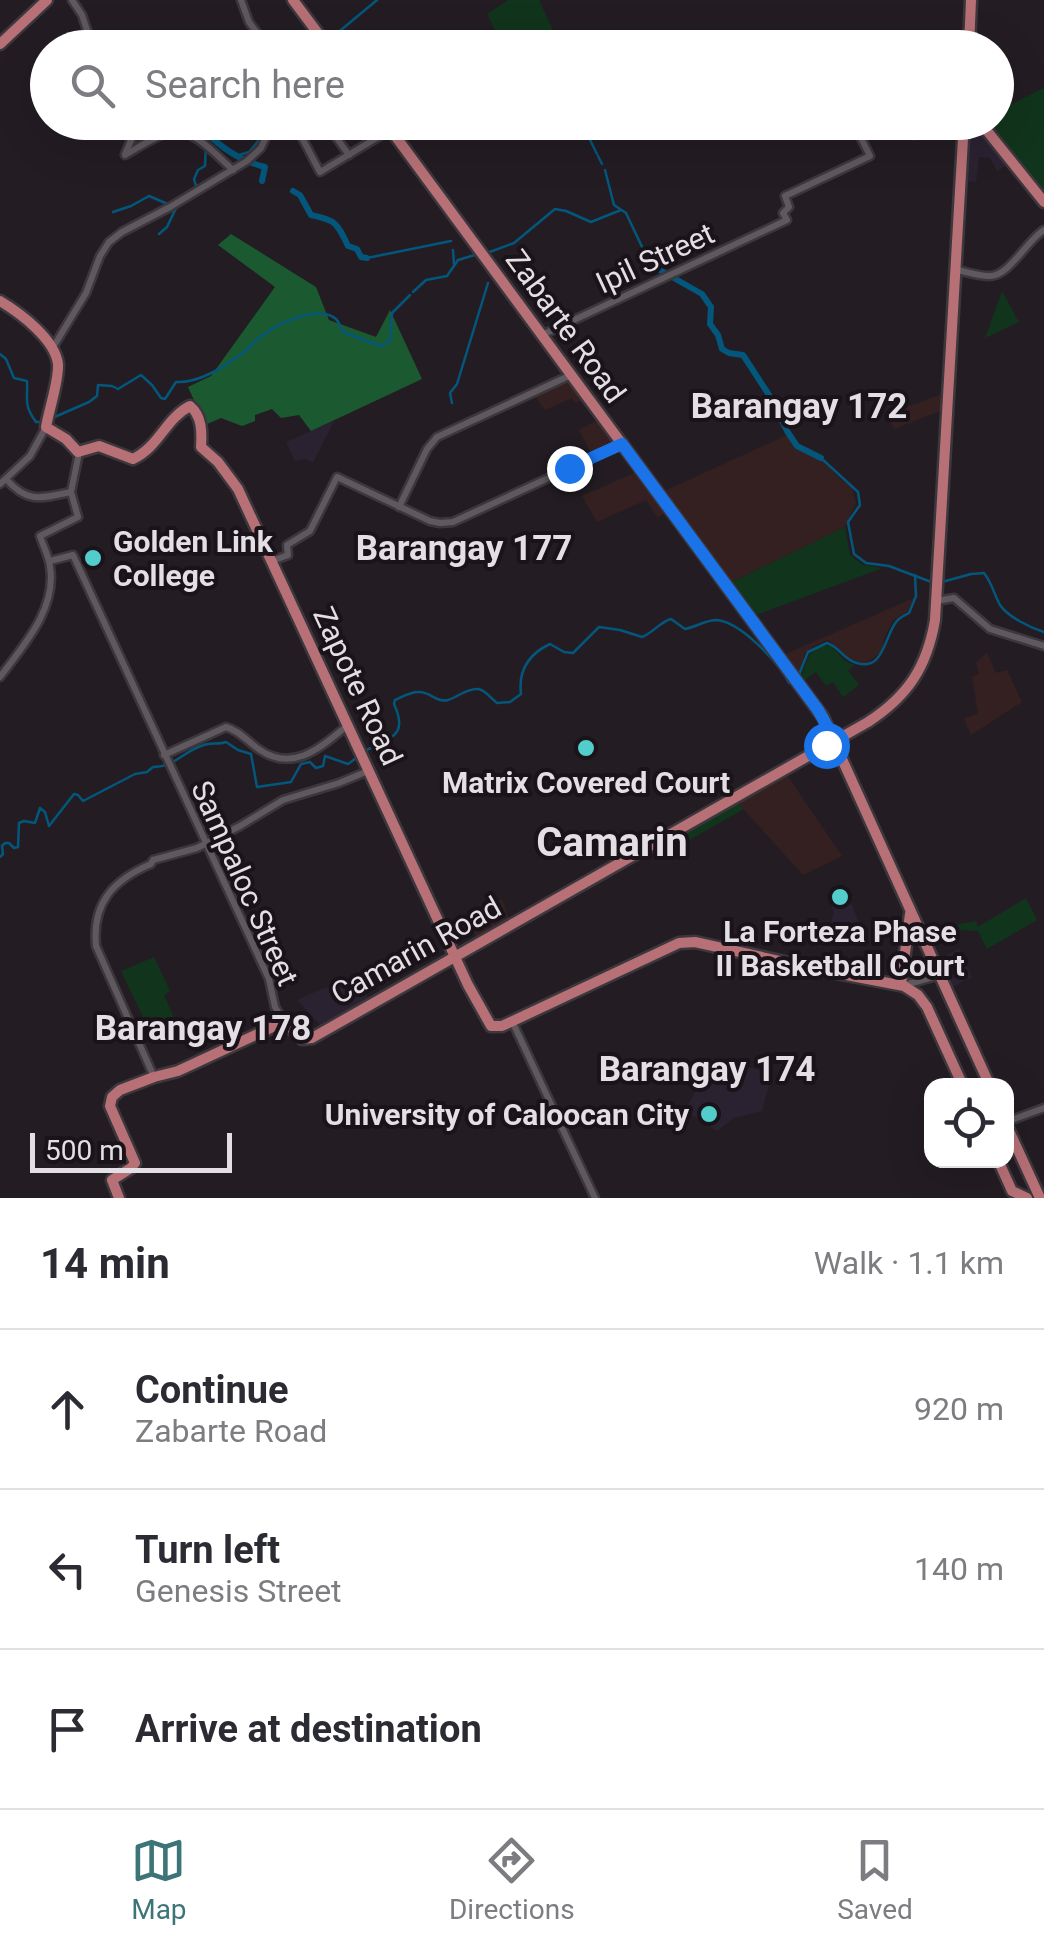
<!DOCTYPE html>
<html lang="en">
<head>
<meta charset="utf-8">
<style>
  :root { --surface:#fff; --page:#f7f7f7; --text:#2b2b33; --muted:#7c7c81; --line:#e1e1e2; --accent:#3d7478 }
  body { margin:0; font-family:Roboto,sans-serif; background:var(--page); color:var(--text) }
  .controls { position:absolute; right:30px; bottom:30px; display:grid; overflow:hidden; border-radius:20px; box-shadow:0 10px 40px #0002 }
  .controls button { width:90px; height:90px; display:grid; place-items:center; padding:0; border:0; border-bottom:2px solid var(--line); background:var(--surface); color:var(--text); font:50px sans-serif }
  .scale { position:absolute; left:30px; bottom:25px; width:202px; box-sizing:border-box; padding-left:10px; border:5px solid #e4dfe4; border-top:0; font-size:28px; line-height:35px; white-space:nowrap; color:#e4dfe4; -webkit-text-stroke:8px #1a1319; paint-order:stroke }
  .stop { position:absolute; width:30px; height:30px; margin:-22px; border:8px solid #1a73e8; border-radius:50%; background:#fff }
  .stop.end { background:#1a73e8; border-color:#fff; box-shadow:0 2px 10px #0008 }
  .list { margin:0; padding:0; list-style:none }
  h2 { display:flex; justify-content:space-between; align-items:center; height:130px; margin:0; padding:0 40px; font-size:42px }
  h2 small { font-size:32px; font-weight:400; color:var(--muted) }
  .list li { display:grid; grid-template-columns:65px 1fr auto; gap:30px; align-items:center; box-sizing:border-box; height:160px; padding:0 40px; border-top:2px solid var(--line) }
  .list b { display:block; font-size:38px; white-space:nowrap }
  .list p { margin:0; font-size:32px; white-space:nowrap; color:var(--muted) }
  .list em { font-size:32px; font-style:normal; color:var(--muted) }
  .icon { flex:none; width:55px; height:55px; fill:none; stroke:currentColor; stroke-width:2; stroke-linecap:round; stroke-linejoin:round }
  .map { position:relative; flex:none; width:1044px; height:1198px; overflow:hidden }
  .search { position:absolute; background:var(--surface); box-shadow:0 10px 40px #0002; left:30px; right:30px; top:30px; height:110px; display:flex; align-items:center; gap:25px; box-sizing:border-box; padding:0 35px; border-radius:55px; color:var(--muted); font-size:38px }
  .sheet { height:610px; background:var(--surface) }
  nav { display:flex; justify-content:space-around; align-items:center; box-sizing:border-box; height:140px; border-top:2px solid var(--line); background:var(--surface); font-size:28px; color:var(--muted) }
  nav a { display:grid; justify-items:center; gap:5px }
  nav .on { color:var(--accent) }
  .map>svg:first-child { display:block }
</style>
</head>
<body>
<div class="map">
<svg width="1044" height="1198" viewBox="0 0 1044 1198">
  <rect width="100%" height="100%" fill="#231d23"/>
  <g fill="#342020">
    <path d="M569 379 584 399 575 403 572 398 545 410 533 394Z"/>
    <path d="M945 393 943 410 894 429 888 414Z"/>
    <path d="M599 419 618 444 592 455 579 430Z"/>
    <path d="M787 435 799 450 822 459 838 477 852 488 856 503 845 527 728 584 660 493Z"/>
    <path d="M634 473 645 488H649L666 512 658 518 646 500 597 522 582 496Z"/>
    <path d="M914 598 907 612 893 620 884 638 882 651 866 664 848 658 828 640 814 646 805 653 801 670 796 677 781 656Z"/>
    <path d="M987 653 996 673 1007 670 1022 702 971 735 964 719 978 713 972 677 979 674 976 662Z"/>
    <path d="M787 775 842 856 803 875 737 802Z"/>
    <path d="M502 899 510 922 478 941 467 918Z"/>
  </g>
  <g fill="#2b2231">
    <path d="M967 123H977L1009 163 997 171 990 158 979 157 976 182 963 181Z"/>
    <path d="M334 421 313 463 306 459 295 461 286 442Z"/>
    <path d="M831 896 836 907 850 900 863 933 830 927 834 912 828 897Z"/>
    <path d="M959 949 972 977 948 989 935 961Z"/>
    <path d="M357 980 371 1001 321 1026 297 1000 322 989Z"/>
    <path d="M709 1058 772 1073 762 1111 734 1118 717 1131 684 1110 694 1095Z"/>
  </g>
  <g fill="#11341c">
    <path d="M508 0H539L561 47H503L487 14Z"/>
    <path d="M1044 88V195L983 123 996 122 997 111Z"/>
    <path d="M139 123H198L213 136 206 144 173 129 131 150Z"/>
    <path d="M1002 291 1019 322 985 338Z"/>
    <path d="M845 527 850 555 863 565 883 568 753 616 728 584Z"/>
    <path d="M822 645 831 646 845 661 855 665 848 670 859 685 843 697 833 682 826 686 816 672 801 683 799 680 810 654Z"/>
    <path d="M737 802 744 809 684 843 679 834Z"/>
    <path d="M1026 898 1037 920 987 949 978 931 962 930 926 938 922 931 976 921 978 927Z"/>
    <path d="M154 957 170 991 164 995 177 1024 152 1036 121 971Z"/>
  </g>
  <path fill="#1b5931" d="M231 234 316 287 329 320 376 337 390 310 422 379 311 431 299 415 281 418 272 409 255 415V421L242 426 221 418 205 425 188 387 211 376 275 287 218 245Z"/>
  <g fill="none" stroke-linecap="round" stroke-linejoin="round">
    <g stroke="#03577c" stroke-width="2.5">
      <path d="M329 40 377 0"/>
      <path d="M189 43 191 48"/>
      <path d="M581 122 597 154"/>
      <path d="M239 155 249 152 265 133"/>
      <path d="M598 156 602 164"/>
      <path d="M605 170 614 205 626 213 644 251"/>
      <path d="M197 189 194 179 198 170 205 166 206 142 209 137"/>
      <path d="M113 212 131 206 149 196 170 205"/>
      <path d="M159 234 167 227 176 208 189 199"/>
      <path d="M453 250 454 264"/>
      <path d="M487 253 514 243 555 209 566 211 591 222 621 210"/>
      <path d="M367 258 451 241"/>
      <path d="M413 292 426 280 447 276 458 260 478 254"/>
      <path d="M0 354 6 359 14 378 27 381C28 400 23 404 36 422H42"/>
      <path d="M452 403 450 393 457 384 488 283"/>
      <path d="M50 419 89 402 97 396 98 385 112 386 118 389 141 375 152 385 161 398 165 399 176 382C199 383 222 368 240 355 248 349 255 341 263 335 279 323 319 304 336 319 339 322 341 328 343 332L381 346 390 341 392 313 410 295"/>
      <path d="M821 458 858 492 860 505 848 522 854 554 866 563 889 566 934 583"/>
      <path d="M942 582 971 574 984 573C992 583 994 594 1000 605 1008 617 1031 628 1044 632"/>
      <path d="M798 677 808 652 827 643C839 647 843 658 854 662 883 674 884 638 896 622 900 617 903 616 909 613L916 596 915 575"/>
      <path d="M365 751C390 737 409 737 394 704L395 700C402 697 410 692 418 692 430 691 436 703 448 700 458 697 467 688 478 689 486 690 491 699 497 703L510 702 521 694C518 670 529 654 550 644L564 652 573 653 599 627 620 630 642 637C654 632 660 622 671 619L685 629C696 627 706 620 716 620 740 621 779 663 789 683L792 682"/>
      <path d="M0 857 3 854 2 846 5 843H9L14 848 18 847 19 823 24 821 35 823 40 808 45 812 49 826 74 794 78 795 83 801 135 774 147 772 153 767C173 768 183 752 201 746 210 742 217 745 226 742L238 750 251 754 257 787 291 782 301 764 310 762 316 768 323 766 325 756 348 764 359 756"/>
    </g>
    <g stroke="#03577c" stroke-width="6">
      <path d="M95 122 101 127 134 129"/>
      <path d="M197 122C215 144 237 160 265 167L262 181"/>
      <path d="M74 126 85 122"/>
      <path d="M293 191 300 195 311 215C336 220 337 223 348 246L357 249 361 257 367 258"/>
      <path d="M644 251 651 265 702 294 711 307 710 324 718 335 722 349 729 353 743 355 769 395 787 431 797 446 821 458"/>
    </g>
    <defs>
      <g id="minor">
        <path d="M72 0 82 15 93 48"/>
        <path d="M241 0 249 22 268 48"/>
        <path d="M284 122 299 132 320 172 390 130"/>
        <path d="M325 122 349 155"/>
        <path d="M903 122 909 132 914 135 940 122"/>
        <path d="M125 154 139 122"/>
        <path d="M125 155C138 148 155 136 170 132 193 127 217 156 233 170"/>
        <path d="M957 270C967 272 978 276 989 276 1009 277 1027 240 1044 230"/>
        <path d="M542 335 787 220 783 213 789 207 785 196 870 156 860 136 890 122"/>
        <path d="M52 349 86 293 100 256 109 242 122 232 170 207 247 161 261 148 273 122"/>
        <path d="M6 479C28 504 41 498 71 492"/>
        <path d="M0 484 30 456 46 427"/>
        <path d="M399 507 427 449 437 437 571 375"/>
        <path d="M50 561 73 555 269 979 275 1007 285 1023"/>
        <path d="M272 561 288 555 287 545 310 531 337 477 430 521 440 523 453 522 622 444"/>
        <path d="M936 601 954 598 990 629 1044 646"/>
        <path d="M0 677C23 646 57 609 50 567 49 556 43 546 40 536L78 517 71 492 79 453"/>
        <path d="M164 755 226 727C240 731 248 742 260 750 294 773 322 746 347 726"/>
        <path d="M905 985 940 975"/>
        <path d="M512 1021 595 1198"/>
        <path d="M154 1077 96 946C92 903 113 880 151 864L153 860 197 848 240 826 283 800 339 783 368 771"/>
        <path d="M1006 1122 1044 1108"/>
      </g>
      <g id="major">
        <path d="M293 0 329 48"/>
        <path d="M0 44 47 0"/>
        <path d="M969 48 971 0"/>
        <path d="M385 122 823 717 990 1086"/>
        <path d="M980 122 1044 202"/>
        <path d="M0 301C20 313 55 339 58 364 59 381 49 409 46 427L66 439 78 452 99 446 133 459C160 446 165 419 190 406 202 416 202 432 201 447L218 462 238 489 468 985 491 1026H502L679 943 695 942 820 970 904 986 918 995 927 1007 963 1086"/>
        <path d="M901 984 910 914"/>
        <path d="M1006 1124 1040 1198"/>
        <path d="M998 1160 1012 1191 1027 1198"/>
        <path d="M119 1198 112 1180 131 1168 135 1163 110 1106 112 1097 120 1090 154 1077 178 1071 279 1024 288 1025 302 1039 312 1038 868 722C908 696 927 667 935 620L964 122"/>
      </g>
    </defs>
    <use href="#minor" stroke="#3c373c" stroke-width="11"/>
    <use href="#major" stroke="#3c373c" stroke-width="15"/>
    <use href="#minor" stroke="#60585f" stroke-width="6"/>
    <use href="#major" stroke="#b67076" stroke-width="10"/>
  </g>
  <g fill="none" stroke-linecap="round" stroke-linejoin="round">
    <path stroke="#1a73e8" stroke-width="12" d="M569 468 622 444 818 710 835 740 826 745"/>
  </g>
  <g fill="#52cdcc" stroke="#1a1319" stroke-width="4">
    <circle cx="93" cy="558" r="10"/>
    <circle cx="586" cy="748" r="10"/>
    <circle cx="840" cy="897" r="10"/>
    <circle cx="709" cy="1114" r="10"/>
  </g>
  <g text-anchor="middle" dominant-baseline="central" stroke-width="8" stroke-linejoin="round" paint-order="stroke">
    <g font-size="30" fill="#e4dfe4" stroke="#1a1319">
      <text transform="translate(655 258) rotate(-25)">Ipil Street</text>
      <text transform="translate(566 326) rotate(54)">Zabarte Road</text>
      <text transform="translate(358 686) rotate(65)">Zapote Road</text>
      <text transform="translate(245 883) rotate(66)">Sampaloc Street</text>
      <text transform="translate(416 950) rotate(-29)">Camarin Road</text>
    </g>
    <g font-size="30" font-weight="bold" fill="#e4dfe4" stroke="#1a1319">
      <text x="113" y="541" text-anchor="start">Golden Link<tspan x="113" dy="34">College</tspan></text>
      <text x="586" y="782">Matrix Covered Court</text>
      <text x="840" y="931">La Forteza Phase<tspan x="840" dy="34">II Basketball Court</tspan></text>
      <text x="689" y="1114" text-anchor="end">University of Caloocan City</text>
    </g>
    <g font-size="35" font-weight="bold" fill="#e4dfe4" stroke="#1a1319">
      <text x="799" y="406">Barangay 172</text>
      <text x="464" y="548">Barangay 177</text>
      <text x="203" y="1028">Barangay 178</text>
      <text x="707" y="1069">Barangay 174</text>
    </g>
    <g font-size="40" font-weight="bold" fill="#e4dfe4" stroke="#1a1319">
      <text x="612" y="842">Camarin</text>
    </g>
  </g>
</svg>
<div class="controls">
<button><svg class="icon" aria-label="locate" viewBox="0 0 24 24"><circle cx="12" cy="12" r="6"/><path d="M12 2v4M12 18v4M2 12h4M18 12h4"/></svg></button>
</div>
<div class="scale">500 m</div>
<div class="stop" style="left:826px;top:745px"></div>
<div class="stop end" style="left:569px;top:468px"></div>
<div class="search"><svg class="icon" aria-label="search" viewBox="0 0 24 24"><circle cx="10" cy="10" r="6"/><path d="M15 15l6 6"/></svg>Search here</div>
</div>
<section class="sheet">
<h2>14 min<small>Walk · 1.1 km</small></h2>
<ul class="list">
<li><svg class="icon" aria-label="ahead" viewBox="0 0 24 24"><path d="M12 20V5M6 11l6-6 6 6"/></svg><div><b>Continue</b><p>Zabarte Road</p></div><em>920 m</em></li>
<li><svg class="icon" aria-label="left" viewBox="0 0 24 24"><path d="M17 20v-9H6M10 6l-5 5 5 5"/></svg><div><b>Turn left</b><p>Genesis Street</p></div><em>140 m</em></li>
<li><svg class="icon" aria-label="arrive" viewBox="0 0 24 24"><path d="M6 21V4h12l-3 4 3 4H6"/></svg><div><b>Arrive at destination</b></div></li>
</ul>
</section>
<nav>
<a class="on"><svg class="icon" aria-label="map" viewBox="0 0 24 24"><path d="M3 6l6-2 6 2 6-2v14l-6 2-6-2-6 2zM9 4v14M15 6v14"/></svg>Map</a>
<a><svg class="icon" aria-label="directions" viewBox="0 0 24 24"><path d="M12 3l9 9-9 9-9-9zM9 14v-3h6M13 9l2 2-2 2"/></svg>Directions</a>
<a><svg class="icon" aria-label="saved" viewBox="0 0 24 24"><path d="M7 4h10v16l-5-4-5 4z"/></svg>Saved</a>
</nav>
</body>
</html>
